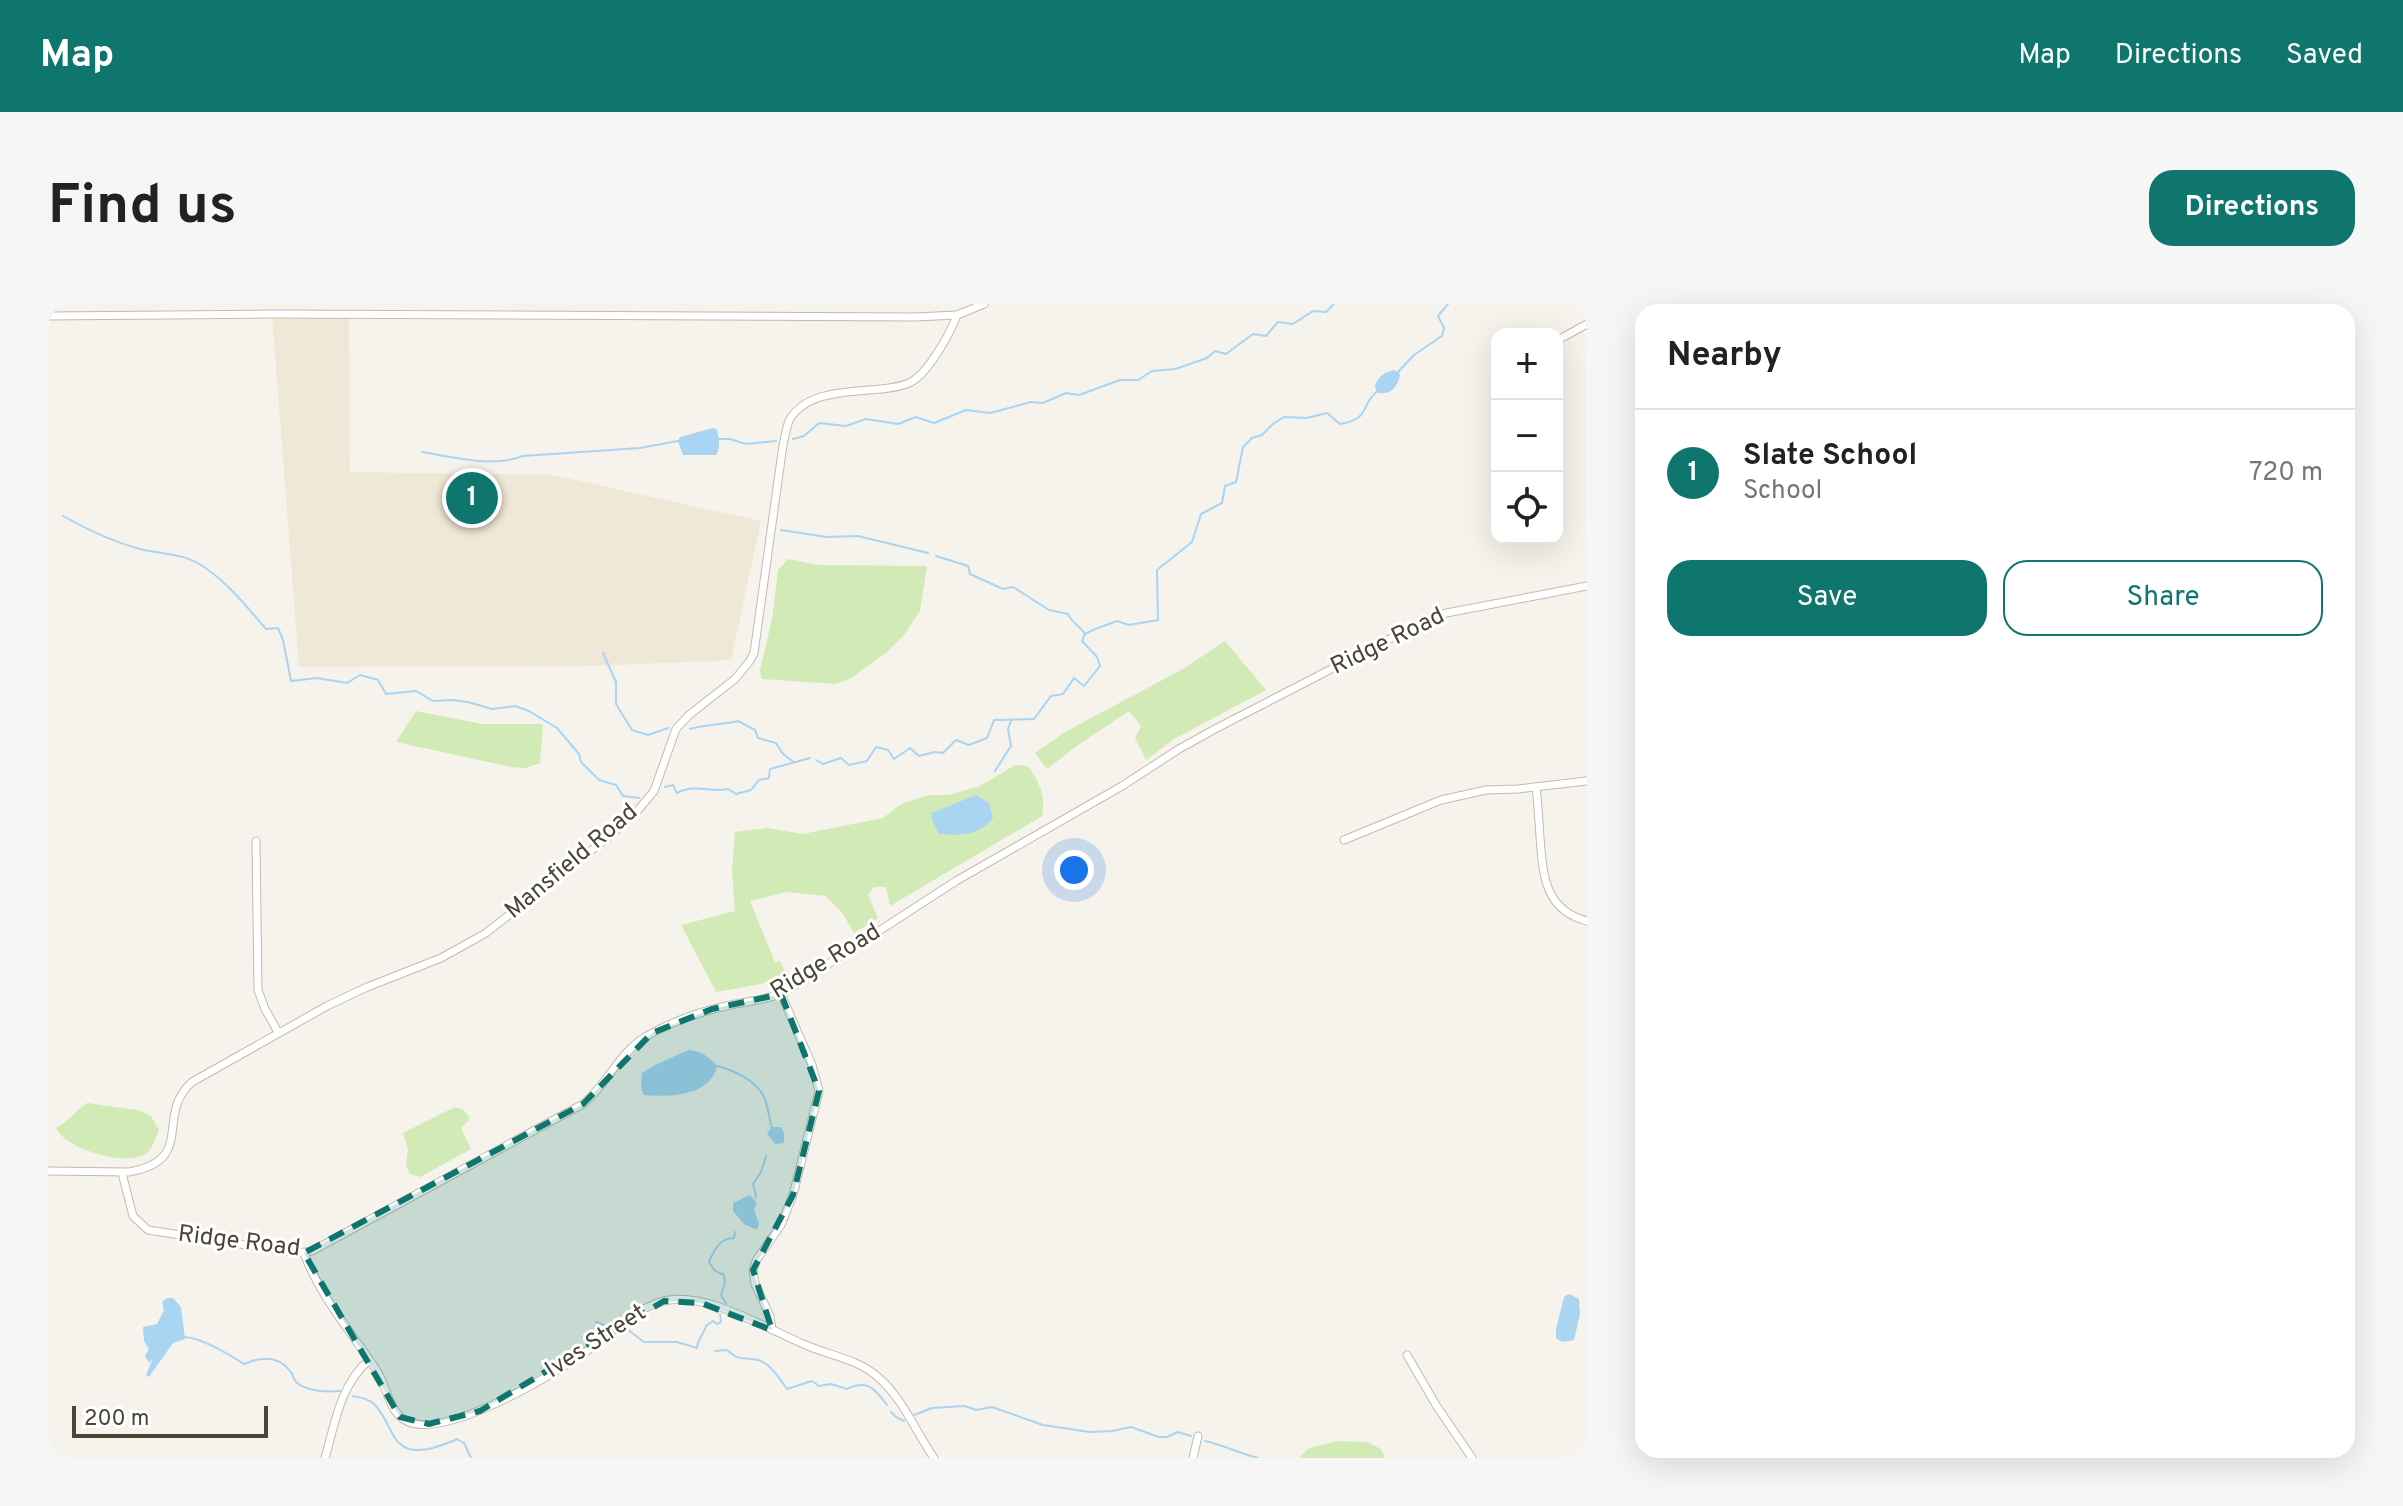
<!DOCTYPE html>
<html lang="en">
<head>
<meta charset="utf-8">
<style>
  :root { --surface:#fff; --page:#f6f6f6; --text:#222; --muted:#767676; --line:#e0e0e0; --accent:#0f766e }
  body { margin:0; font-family:Overpass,sans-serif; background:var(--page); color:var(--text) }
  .controls { position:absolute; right:24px; top:24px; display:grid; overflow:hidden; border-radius:16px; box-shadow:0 8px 32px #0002 }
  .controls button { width:72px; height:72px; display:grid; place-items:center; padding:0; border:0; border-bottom:2px solid var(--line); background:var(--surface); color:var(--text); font:40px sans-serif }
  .scale { position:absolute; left:24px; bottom:20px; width:196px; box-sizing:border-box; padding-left:8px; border:4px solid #4b4439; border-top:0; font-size:22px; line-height:28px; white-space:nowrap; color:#4b4439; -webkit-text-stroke:6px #fff; paint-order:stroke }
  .you { position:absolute; left:1026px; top:566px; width:28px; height:28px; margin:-20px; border:6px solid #fff; border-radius:50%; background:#1a73e8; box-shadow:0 0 0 12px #1a73e833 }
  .badge { display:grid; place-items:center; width:52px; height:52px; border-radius:50%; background:var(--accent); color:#fff; font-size:26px; font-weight:700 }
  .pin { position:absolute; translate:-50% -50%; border:4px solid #fff; box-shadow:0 2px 8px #0006 }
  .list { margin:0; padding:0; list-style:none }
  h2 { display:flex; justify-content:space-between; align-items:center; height:104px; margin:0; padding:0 32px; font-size:34px }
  h2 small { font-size:26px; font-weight:400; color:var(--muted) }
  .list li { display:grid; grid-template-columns:52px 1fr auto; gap:24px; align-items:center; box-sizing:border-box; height:128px; padding:0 32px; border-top:2px solid var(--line) }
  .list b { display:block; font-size:30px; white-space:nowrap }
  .list p { margin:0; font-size:26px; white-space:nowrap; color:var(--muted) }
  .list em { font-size:26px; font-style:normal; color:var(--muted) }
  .actions { display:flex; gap:16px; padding:24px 32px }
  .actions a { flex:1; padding:18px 0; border:2px solid var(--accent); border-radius:24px; text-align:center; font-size:28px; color:var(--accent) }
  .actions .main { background:var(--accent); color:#fff }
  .icon { flex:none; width:44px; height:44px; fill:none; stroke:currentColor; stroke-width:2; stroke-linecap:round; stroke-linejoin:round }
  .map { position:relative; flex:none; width:1539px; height:1154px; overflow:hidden; border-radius:24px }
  header { display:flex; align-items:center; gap:48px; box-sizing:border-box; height:112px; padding:0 40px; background:var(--accent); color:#fff }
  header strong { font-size:38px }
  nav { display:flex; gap:44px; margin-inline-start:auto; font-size:28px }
  .intro { display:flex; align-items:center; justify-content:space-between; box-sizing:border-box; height:192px; padding:0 48px }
  h1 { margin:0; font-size:56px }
  .button { padding:20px 36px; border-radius:24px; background:var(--accent); color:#fff; font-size:28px; font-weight:700 }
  main { display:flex; gap:48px; padding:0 48px }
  aside { flex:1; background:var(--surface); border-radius:24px; box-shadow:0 8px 32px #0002 }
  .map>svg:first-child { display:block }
</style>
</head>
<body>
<header>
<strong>Map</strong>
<nav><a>Map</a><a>Directions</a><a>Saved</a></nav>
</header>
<div class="intro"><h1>Find us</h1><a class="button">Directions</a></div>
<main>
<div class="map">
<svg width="1539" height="1154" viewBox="0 0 1539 1154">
  <rect width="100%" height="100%" fill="#f6f3ec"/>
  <path fill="#efe8d6" d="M224 10H301L302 168 505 171 713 217 683 356 548 362 251 363Z"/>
  <g fill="#d2eab5">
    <path d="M740 255 770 261 879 262 872 307 856 331 839 348 803 374 788 380 714 375 712 366 724 315 730 266Z"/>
    <path d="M1177 337 1218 386 1126 435 1098 456 1087 434 1093 422 1081 407 1030 441 999 465 987 449 1017 428 1135 365Z"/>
    <path d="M368 407 434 420H495L492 459 478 464 463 463 348 438Z"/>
    <path d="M967 461 980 462C992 480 998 491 994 512L842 602 838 583H826L820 591 830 614 806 629 795 610 778 592 738 588 702 597 727 658 732 657 738 670 713 680 668 688 633 621 687 607 684 566 687 528 719 524 755 530 835 514 853 500 881 491H901L932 482Z"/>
    <path d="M39 799 89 806 103 812 111 826C108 833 105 844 99 849 80 864 17 845 8 824 20 818 27 807 39 799Z"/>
    <path d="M407 803 414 805 421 812V816L413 824 423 845 372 873 362 870 358 862 360 846 355 829Z"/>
    <path d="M1291 1137 1319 1138 1333 1145 1337 1154H1251L1261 1144Z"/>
  </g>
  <g fill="#a9d4f2">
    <path d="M1346 66 1352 70C1351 82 1341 93 1329 88L1327 82C1330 72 1336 69 1346 66Z"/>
    <path d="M665 124 669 126C671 135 673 143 668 151H635L630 137 632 133Z"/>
    <path d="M928 491 941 499 945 514C933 531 910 532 891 530L884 516V509Z"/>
    <path d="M640 746C654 747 660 752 669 762 662 793 621 793 596 791L593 784 594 769 605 762Z"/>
    <path d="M723 823H733L736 829V839L727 840 719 830Z"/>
    <path d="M702 891 709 899 706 905 711 920 709 926 696 920 685 907V899Z"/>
    <path d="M1521 990 1531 995 1532 1010 1526 1036 1514 1038 1508 1034V1025L1516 993Z"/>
    <path d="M119 994H125L133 1003 137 1035 125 1039 101 1073 98 1071 105 1054 101 1059 97 1052 101 1045 96 1037 95 1023 109 1020 116 1006 114 998Z"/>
  </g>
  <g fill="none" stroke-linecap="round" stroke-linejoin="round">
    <g stroke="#a9d4f2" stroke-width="2">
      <path d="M1350 68 1366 51 1394 32 1396 24 1390 12 1400 0"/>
      <path d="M669 135H682L698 140 728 137"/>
      <path d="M745 135 756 132 771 119 798 122 818 115 850 120 868 113 886 119 918 106 942 109 983 98 995 99 1018 89 1031 91 1072 76H1090L1104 67 1127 65 1159 54 1167 47 1178 50 1205 30 1218 32 1230 18 1245 20 1265 7 1278 8 1286 0"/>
      <path d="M374 148C406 153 444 164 475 152L592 144 630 137"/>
      <path d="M15 212C40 226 67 239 96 246 116 250 138 250 156 263 180 279 199 303 218 325L230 324 235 336 243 377 269 374 299 379 312 371 330 376 338 390 368 387 385 397 403 396 420 398 444 405 467 402 481 407 509 424 531 450 533 458 551 476 568 481 575 492 591 494"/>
      <path d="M733 226 779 233 810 232 880 249"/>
      <path d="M888 252 920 262 922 270 955 285 965 283 1001 306 1020 310C1023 318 1033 323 1037 330"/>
      <path d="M555 349 568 378V400L584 426 600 431 620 424"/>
      <path d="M642 425C658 420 674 421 690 417L707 426 710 434 728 439 735 450 746 458"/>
      <path d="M768 456 775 460 793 454 801 461 819 457 828 443 840 446 846 455 862 444 871 452 887 448 895 449 908 436 921 441 939 434 946 416 986 415 1003 392 1015 390 1026 374 1036 382 1052 362 1049 353 1034 337 1037 330 1047 325 1069 317 1081 321 1110 316 1109 266 1144 238 1153 210 1174 199 1177 182 1188 178 1195 143 1204 134 1214 131 1225 120 1236 113 1259 114 1279 109 1292 120C1325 114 1311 100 1331 86"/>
      <path d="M947 467 963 442 960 425 963 417"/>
      <path d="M617 483 625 481 629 489C647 479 662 489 680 485L688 490 703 486 711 476 721 474 722 465 762 454"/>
      <path d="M669 762C685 766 708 776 716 793 720 802 721 814 724 824"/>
      <path d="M707 894 708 892 705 880 713 868 718 852"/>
      <path d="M678 999 673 991 677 979 676 971 666 966 661 958C666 947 671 934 686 934L687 928"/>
      <path d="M548 1018 560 1023 569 1016 571 1018"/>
      <path d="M579 1025 596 1038H629L649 1044C650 1034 655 1032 658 1022L665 1017 669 1020 673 1018 672 1010"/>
      <path d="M137 1033C153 1034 181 1050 196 1060 212 1053 230 1051 242 1067 245 1070 245 1075 248 1078 259 1088 278 1088 292 1087"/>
      <path d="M667 1047 679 1046C694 1059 693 1052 710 1056 722 1059 732 1075 739 1085L764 1077 771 1082 783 1080 799 1085C820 1075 827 1085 839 1101"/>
      <path d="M305 1092C314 1094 322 1095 328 1102 348 1126 343 1154 385 1144 394 1141 401 1139 409 1135L416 1139 423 1154"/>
      <path d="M843 1108 848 1113 856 1117"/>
      <path d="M866 1111 884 1104 917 1102 928 1106 944 1103 995 1121 1042 1128 1064 1127 1083 1123 1111 1133H1119L1130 1128 1143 1132"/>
      <path d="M1157 1137C1176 1141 1192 1150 1210 1154"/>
    </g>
    <defs>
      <g id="minor">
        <path d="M0 12 224 10 867 13 909 11 936 0"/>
        <path d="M1509 42 1510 36 1539 20"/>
        <path d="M1488 483C1490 499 1491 516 1492 533 1495 570 1496 606 1539 617"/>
        <path d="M1296 536 1393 496 1438 486 1470 485 1539 477"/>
        <path d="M208 537 210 686 217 705 230 728"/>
        <path d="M0 867 81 868C149 856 106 812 144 778L279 702 317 684 393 654 438 629 564 530 590 506 606 487 628 425 641 411 687 375 701 358 706 349 735 141C737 133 738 124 741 117 757 86 804 88 833 85 843 84 854 83 863 78 880 69 902 30 909 11"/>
        <path d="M74 869 85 912 100 926 251 949 264 947 535 800C559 781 570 750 597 733 621 719 651 708 678 702 698 697 718 697 737 688L908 577 1074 482 1131 445 1167 425 1388 311 1539 282"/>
        <path d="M256 949C272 993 304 1029 329 1067 339 1082 340 1104 355 1115 390 1140 500 1073 532 1052 558 1035 581 1008 612 998 655 984 720 1026 760 1042 784 1052 812 1056 831 1074 855 1095 868 1128 886 1154"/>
        <path d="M724 1026 722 1012 707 980 705 966 709 955 733 921 745 891 771 787 764 761 733 690"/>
        <path d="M1359 1051 1388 1101 1424 1154"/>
        <path d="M277 1154C287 1120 292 1081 321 1056"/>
        <path d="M1145 1154 1150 1132"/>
      </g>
      <path id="major" d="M1535 1154 1539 1151"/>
    </defs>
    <use href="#minor" stroke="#c2bbae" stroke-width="9"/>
    <use href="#major" stroke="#e6c16a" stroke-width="11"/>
    <use href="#minor" stroke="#fff" stroke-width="7"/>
    <use href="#major" stroke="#ffe39c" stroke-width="9"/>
  </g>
  <path fill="#0f766e" fill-opacity="0.2" stroke="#0f766e" stroke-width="6" stroke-dasharray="16 10" stroke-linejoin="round" d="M733 690 771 787 745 891 705 966 724 1026 653 999 616 997 432 1107 381 1120 352 1113 256 949 535 800 604 729 664 705Z"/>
  <g text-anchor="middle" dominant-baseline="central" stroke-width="6" stroke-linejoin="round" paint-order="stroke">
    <g font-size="24" fill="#4b4439" stroke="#fff">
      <text transform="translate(1340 338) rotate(-26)">Ridge Road</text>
      <text transform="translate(524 558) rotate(-40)">Mansfield Road</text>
      <text transform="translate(778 658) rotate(-31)">Ridge Road</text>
      <text transform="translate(191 938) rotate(7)">Ridge Road</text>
      <text transform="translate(548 1038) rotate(-33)">Ives Street</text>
    </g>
  </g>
</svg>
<div class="controls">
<button>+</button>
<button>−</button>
<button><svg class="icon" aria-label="locate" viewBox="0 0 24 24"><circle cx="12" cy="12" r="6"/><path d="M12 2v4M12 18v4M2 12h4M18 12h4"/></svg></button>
</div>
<div class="scale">200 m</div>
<div class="you"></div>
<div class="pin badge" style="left:424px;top:194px">1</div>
</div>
<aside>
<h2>Nearby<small></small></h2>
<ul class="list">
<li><span class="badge">1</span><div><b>Slate School</b><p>School</p></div><em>720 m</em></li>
</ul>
<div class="actions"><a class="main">Save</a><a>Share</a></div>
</aside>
</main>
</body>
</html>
